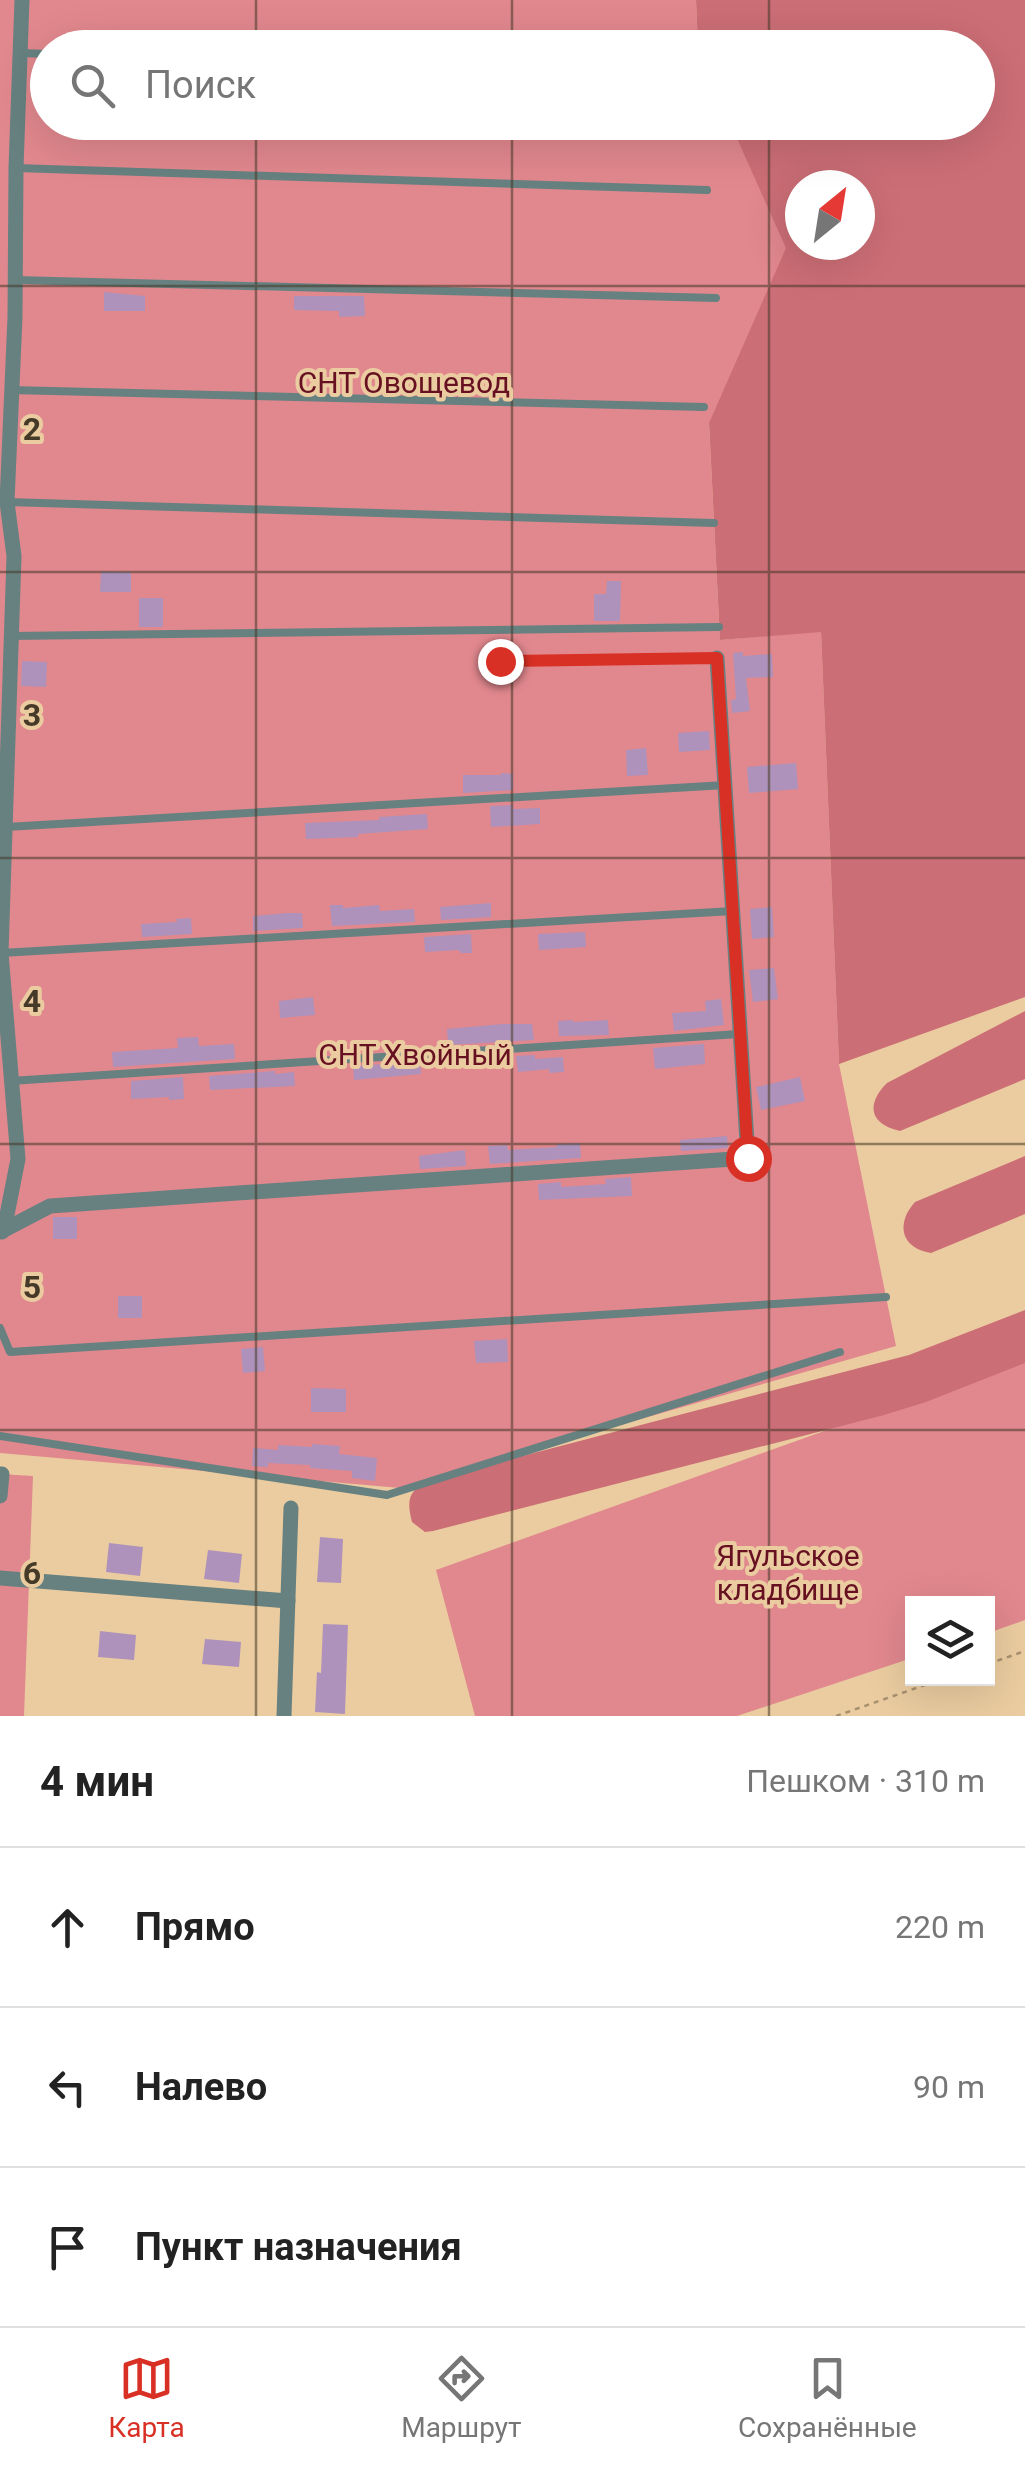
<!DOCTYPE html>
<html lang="ru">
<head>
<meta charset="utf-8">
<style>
  :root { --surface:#fff; --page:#f2f2f2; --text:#222; --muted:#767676; --line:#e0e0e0; --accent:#d93025 }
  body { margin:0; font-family:Roboto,sans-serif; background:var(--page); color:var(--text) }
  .controls { position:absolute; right:30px; bottom:30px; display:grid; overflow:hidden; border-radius:0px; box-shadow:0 10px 40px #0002 }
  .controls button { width:90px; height:90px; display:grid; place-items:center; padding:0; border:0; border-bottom:2px solid var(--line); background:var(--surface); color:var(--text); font:50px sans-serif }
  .compass { position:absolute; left:785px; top:170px; width:90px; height:90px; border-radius:50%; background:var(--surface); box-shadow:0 10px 40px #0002; rotate:30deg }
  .stop { position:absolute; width:30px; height:30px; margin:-22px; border:8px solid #d93025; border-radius:50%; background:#fff }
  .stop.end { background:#d93025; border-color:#fff; box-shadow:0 2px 10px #0008 }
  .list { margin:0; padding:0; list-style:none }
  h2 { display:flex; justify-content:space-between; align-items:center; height:130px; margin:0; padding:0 40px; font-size:42px }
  h2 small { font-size:32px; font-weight:400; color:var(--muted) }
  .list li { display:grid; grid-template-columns:65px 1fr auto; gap:30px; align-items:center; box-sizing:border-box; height:160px; padding:0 40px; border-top:2px solid var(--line) }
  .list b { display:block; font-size:38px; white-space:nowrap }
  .list em { font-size:32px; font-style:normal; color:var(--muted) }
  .icon { flex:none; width:55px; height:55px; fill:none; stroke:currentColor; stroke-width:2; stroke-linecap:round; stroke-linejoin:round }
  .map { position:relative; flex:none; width:1025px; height:1716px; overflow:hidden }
  .search { position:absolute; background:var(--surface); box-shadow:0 10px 40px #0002; left:30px; right:30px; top:30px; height:110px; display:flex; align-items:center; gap:25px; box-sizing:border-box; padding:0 35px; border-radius:55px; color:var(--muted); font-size:38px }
  .sheet { height:610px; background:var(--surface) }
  nav { display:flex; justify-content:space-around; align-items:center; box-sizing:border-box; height:140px; border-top:2px solid var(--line); background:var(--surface); font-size:28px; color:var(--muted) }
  nav a { display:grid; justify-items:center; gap:5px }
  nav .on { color:var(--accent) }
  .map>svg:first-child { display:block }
</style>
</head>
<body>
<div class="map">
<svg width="1025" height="1716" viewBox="0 0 1025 1716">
  <rect width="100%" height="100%" fill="#ebcca0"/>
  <g fill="#e1888e">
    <path d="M0 0H696L698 47 48 48V122L730 123 787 248 709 424 720 640 821 631 839 1064 896 1346 400 1488 0 1453Z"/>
    <path d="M1025 1359V1620L988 1633V1604H912V1658L737 1716H475L436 1570Z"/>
    <path d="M0 1474 33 1476 24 1716H0Z"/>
  </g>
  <g fill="#cc6e76" fill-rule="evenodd">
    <path d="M696 0H1025V997L839 1064 821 632 720 640 709 423 786 248 730 123 978 122V48L698 47ZM800 185H860V245H800Z"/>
    <path d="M1025 1011V1079L900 1131C869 1124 866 1104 887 1083Z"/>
    <path d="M1025 1156V1214L931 1253C900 1248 896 1223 915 1202Z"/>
    <path d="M1025 1310V1363L926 1402 884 1415 433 1531 425 1532 412 1522C406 1498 409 1491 430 1480L909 1355Z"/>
  </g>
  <g fill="#ae92bb">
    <path d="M104 292 145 296V311H104Z"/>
    <path d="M294 296H364L365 316 339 317V311L294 310Z"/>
    <path d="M101 571 131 572V592H100Z"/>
    <path d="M607 581H621L620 621H594V594H606Z"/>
    <rect x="139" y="598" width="24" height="29"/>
    <path d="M743 652V656L772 654 773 677 746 678 750 711 732 713 731 700 736 699 733 653Z"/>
    <path d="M22 661 47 662 46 687 21 686Z"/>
    <path d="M709 731 710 750 679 752 678 733Z"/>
    <path d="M646 748 648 775 627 776 626 750Z"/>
    <path d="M796 763 798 789 749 793 747 767Z"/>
    <path d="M501 773 513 774V790L463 793V775H501Z"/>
    <path d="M513 805V809L540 808V824L491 827 490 806Z"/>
    <path d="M427 814 428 829 358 834V837L306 839 305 823 379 820V817Z"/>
    <path d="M491 903V917L441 920 440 907Z"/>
    <path d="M330 905H343V908L379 905 380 911 414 909 415 922 332 926Z"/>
    <path d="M772 907 774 937 752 939 750 909Z"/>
    <path d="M287 913H302L303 928 253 931V916Z"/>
    <path d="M191 918 192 934 142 937 141 924 177 922 176 919Z"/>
    <path d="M585 932 586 947 539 950 538 934Z"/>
    <path d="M471 934 472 953H460L459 950 425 952 424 937Z"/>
    <path d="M774 968 778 999 753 1002 749 970Z"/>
    <path d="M313 997 315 1015 280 1018 279 1001Z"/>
    <path d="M721 999 724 1025 674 1031 672 1013 706 1011 705 1001Z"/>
    <path d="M573 1020V1022L608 1020 609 1035 559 1036 558 1021Z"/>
    <path d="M503 1024H532L534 1040 448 1045 447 1029Z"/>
    <path d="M198 1037 199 1046 234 1044 235 1059 113 1067 112 1052 178 1048 177 1038Z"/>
    <path d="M704 1044 705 1064 655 1069 653 1048Z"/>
    <path d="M535 1055V1059L563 1057 564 1072 549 1073V1069L518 1072 516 1056Z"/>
    <path d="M420 1062 421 1074 354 1080 353 1066Z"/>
    <path d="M275 1071V1074L294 1072 295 1086 210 1090 209 1076Z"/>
    <path d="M183 1077 184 1099 169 1100V1097L131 1099V1081Z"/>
    <path d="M800 1077 805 1101 761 1110 756 1087Z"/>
    <path d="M727 1136 728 1148 681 1151 680 1140Z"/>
    <path d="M580 1143 581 1158 490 1164 488 1146 507 1145 508 1150 557 1147 556 1144Z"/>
    <path d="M465 1150 466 1166 420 1169 419 1156Z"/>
    <path d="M631 1177 632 1196 539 1200 538 1184 561 1182V1187L606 1184 605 1179Z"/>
    <rect x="53" y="1217" width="24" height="22"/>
    <rect x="118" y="1296" width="24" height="22"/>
    <path d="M507 1339 508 1362 476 1363 474 1341Z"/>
    <path d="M263 1347 265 1371 243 1373 241 1349Z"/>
    <path d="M311 1388 346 1389V1412H311Z"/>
    <path d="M312 1444 340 1446 339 1454 377 1458 375 1481 352 1478V1471L310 1468V1465L268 1463V1467L252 1466 253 1448 278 1450V1445L312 1447Z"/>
    <path d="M320 1537 343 1539 341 1583 317 1582Z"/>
    <path d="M109 1543 143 1547 140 1576 106 1572Z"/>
    <path d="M208 1550 242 1554 239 1583 204 1579Z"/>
    <path d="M323 1624 348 1625 345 1714 315 1712 317 1672 321 1673Z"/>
    <path d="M100 1631 136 1635 134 1660 98 1657Z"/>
    <path d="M205 1639 241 1642 239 1667 202 1664Z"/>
  </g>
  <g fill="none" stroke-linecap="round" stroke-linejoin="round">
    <g stroke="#a8916f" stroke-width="2.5" stroke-dasharray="5 5" stroke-linecap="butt">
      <path d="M988 1664 1025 1651"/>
      <path d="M836 1716 945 1678"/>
    </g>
    <g stroke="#678181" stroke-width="8">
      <path d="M21 53 48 54"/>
      <path d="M16 168 707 190"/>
      <path d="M16 280 716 298"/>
      <path d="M11 390 704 407"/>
      <path d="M7 502 714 523"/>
      <path d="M11 636 719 627"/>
      <path d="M500 661 717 658"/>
      <path d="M6 827 726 785"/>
      <path d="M1 953 733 911"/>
      <path d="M10 1081 739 1034"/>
      <path d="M0 1328 10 1352 886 1297"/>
      <path d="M0 1436 387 1495 840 1352"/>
    </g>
    <g stroke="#678181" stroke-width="15">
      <path d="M4 1230 50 1206 748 1158 717 658"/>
      <path d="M2 1232 4 1230 18 1159 1 953 14 556 7 502 15 317 16 168 22 0"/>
      <path d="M0 1474H2L0 1496"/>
      <path d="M0 1578 288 1601"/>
      <path d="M284 1716 291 1508"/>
    </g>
  </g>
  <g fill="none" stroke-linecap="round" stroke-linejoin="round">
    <path stroke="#d93025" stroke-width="12" d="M500 661 717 658 748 1158"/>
  </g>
  <path fill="none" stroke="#453927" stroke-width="2.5" stroke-opacity="0.55" d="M256 0V48M512 0V48M769 0V48M256 122V1716M512 122V1716M769 122V1716M0 286H1025M0 572H1025M0 858H1025M0 1144H1025M0 1430H1025"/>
  <g text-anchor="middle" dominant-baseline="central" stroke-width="8" stroke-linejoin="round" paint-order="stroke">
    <g font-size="30" fill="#671022" stroke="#ebcca0">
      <text x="404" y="382">СНТ Овощевод</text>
      <text x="415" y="1054">СНТ Хвойный</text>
      <text x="788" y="1555">Ягульское<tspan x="788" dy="34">кладбище</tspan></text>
    </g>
  </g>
  <g font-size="32" text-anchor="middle" font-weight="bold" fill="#453927" stroke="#ebcca0" stroke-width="8" stroke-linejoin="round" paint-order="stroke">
    <text x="32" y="440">2</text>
    <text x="32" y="726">3</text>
    <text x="32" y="1012">4</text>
    <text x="32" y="1298">5</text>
    <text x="32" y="1584">6</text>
  </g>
</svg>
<div class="controls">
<button><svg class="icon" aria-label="layers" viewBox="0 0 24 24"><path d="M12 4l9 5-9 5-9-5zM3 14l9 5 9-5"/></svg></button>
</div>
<svg class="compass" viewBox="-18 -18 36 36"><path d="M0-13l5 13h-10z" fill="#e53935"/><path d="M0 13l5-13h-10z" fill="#767676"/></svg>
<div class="stop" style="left:748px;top:1158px"></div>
<div class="stop end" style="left:500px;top:661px"></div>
<div class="search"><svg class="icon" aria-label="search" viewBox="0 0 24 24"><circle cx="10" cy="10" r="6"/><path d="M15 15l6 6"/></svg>Поиск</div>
</div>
<section class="sheet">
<h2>4 мин<small>Пешком · 310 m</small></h2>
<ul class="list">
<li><svg class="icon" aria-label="ahead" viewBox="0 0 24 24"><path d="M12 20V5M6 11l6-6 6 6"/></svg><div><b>Прямо</b></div><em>220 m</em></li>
<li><svg class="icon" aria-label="left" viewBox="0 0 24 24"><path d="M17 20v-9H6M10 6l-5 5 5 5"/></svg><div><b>Налево</b></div><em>90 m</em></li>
<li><svg class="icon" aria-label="arrive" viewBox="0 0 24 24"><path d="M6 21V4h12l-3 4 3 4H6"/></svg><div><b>Пункт назначения</b></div></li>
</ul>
</section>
<nav>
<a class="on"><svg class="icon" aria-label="map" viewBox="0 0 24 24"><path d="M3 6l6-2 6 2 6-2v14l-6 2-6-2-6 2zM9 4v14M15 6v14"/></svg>Карта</a>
<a><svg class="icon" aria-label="directions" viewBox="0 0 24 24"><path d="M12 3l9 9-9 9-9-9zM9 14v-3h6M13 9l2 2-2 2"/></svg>Маршрут</a>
<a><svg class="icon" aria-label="saved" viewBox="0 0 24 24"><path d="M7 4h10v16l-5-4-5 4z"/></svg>Сохранённые</a>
</nav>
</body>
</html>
